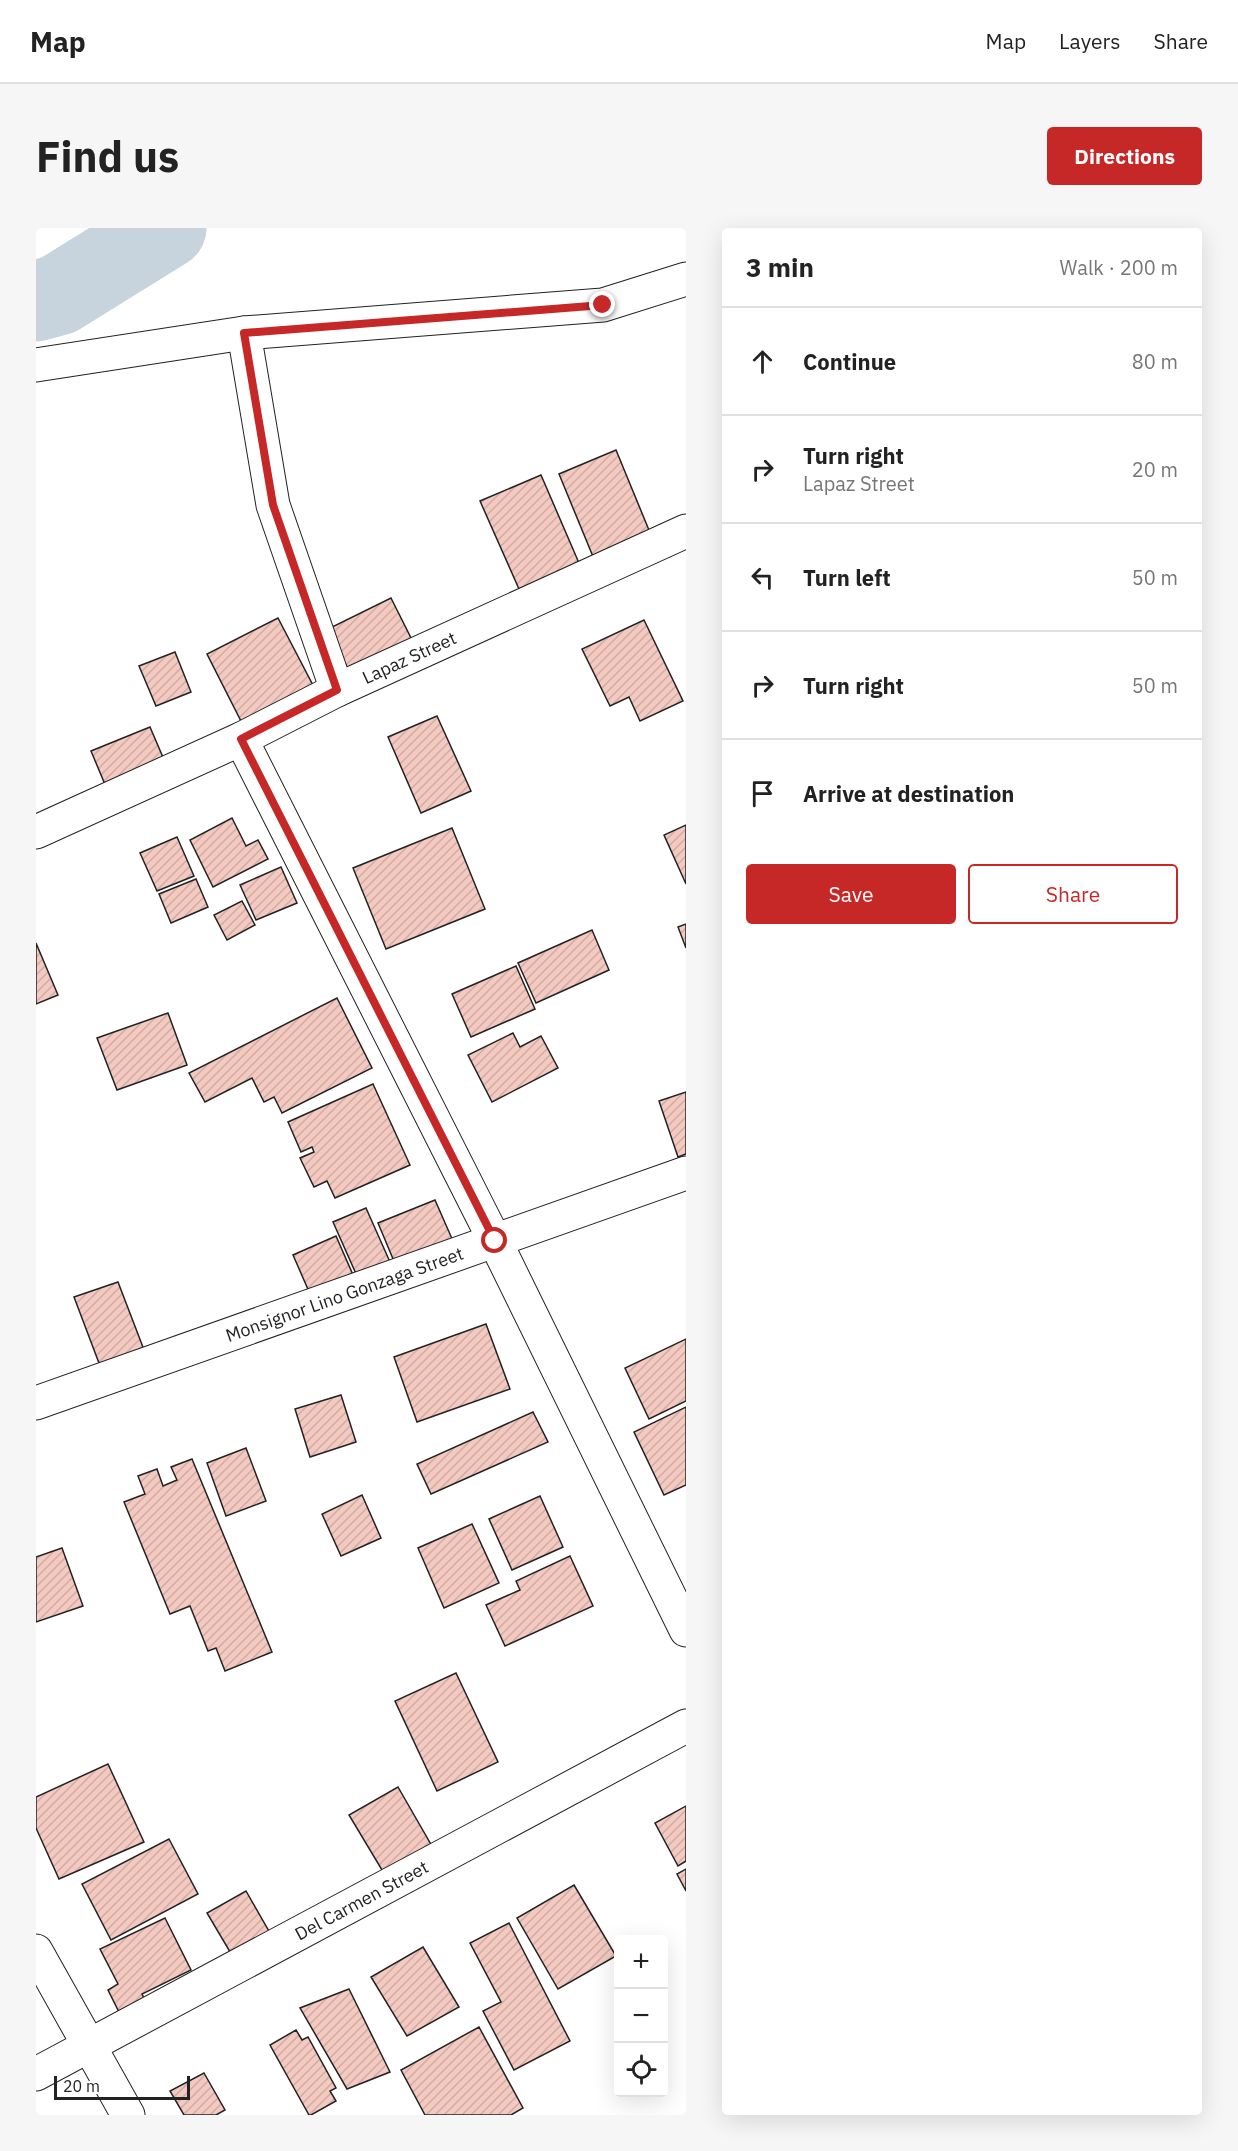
<!DOCTYPE html>
<html lang="en">
<head>
<meta charset="utf-8">
<style>
  :root { --surface:#fff; --page:#f6f6f6; --text:#222; --muted:#767676; --line:#e0e0e0; --accent:#c62828 }
  body { margin:0; font-family:"IBM Plex Sans",sans-serif; background:var(--page); color:var(--text) }
  .controls { position:absolute; right:18px; bottom:18px; display:grid; overflow:hidden; border-radius:6px; box-shadow:0 6px 24px #0002 }
  .controls button { width:54px; height:54px; display:grid; place-items:center; padding:0; border:0; border-bottom:2px solid var(--line); background:var(--surface); color:var(--text); font:30px sans-serif }
  .scale { position:absolute; left:18px; bottom:15px; width:136px; box-sizing:border-box; padding-left:6px; border:3px solid #222; border-top:0; font-size:16px; line-height:21px; white-space:nowrap; color:#222; -webkit-text-stroke:4px #fff; paint-order:stroke }
  .stop { position:absolute; width:18px; height:18px; margin:-14px; border:4px solid #c62828; border-radius:50%; background:#fff }
  .stop.end { background:#c62828; border-color:#fff; box-shadow:0 2px 6px #0008 }
  .list { margin:0; padding:0; list-style:none }
  h2 { display:flex; justify-content:space-between; align-items:center; height:78px; margin:0; padding:0 24px; font-size:26px }
  h2 small { font-size:20px; font-weight:400; color:var(--muted) }
  .list li { display:grid; grid-template-columns:39px 1fr auto; gap:18px; align-items:center; box-sizing:border-box; height:108px; padding:0 24px; border-top:2px solid var(--line) }
  .list b { display:block; font-size:22px; white-space:nowrap }
  .list p { margin:0; font-size:20px; white-space:nowrap; color:var(--muted) }
  .list em { font-size:20px; font-style:normal; color:var(--muted) }
  .actions { display:flex; gap:12px; padding:18px 24px }
  .actions a { flex:1; padding:14px 0; border:2px solid var(--accent); border-radius:6px; text-align:center; font-size:21px; color:var(--accent) }
  .actions .main { background:var(--accent); color:#fff }
  .icon { flex:none; width:33px; height:33px; fill:none; stroke:currentColor; stroke-width:2; stroke-linecap:round; stroke-linejoin:round }
  .map { position:relative; flex:none; width:650px; height:1887px; overflow:hidden; border-radius:6px }
  header { display:flex; align-items:center; gap:36px; box-sizing:border-box; height:84px; padding:0 30px; background:var(--surface); border-bottom:2px solid var(--line) }
  header strong { font-size:28px }
  nav { display:flex; gap:33px; margin-inline-start:auto; font-size:21px }
  .intro { display:flex; align-items:center; justify-content:space-between; box-sizing:border-box; height:144px; padding:0 36px }
  h1 { margin:0; font-size:42px }
  .button { padding:15px 27px; border-radius:6px; background:var(--accent); color:#fff; font-size:21px; font-weight:700 }
  main { display:flex; gap:36px; padding:0 36px }
  aside { flex:1; background:var(--surface); border-radius:6px; box-shadow:0 6px 24px #0002 }
  .map>svg:first-child { display:block }
</style>
</head>
<body>
<header>
<strong>Map</strong>
<nav><a>Map</a><a>Layers</a><a>Share</a></nav>
</header>
<div class="intro"><h1>Find us</h1><a class="button">Directions</a></div>
<main>
<div class="map">
<svg width="650" height="1887" viewBox="0 0 650 1887">
  <defs>
    <pattern id="building-hatch" width="6" height="6" patternUnits="userSpaceOnUse" patternTransform="scale(1.5)"><rect width="6" height="6" fill="#f3c9c0"/><path d="M-1 1l2-2M0 6l6-6M5 7l2-2" fill="none" stroke="#d0aca5"/></pattern>
  </defs>
  <rect width="100%" height="100%" fill="#fff"/>
  <g fill="none" stroke-linecap="round" stroke-linejoin="round">
    <path stroke="#c7d3dd" stroke-width="81" d="M0 73 22 67 130 0"/>
  </g>
  <g fill="url(#building-hatch)" stroke="#222" stroke-width="1.5">
    <path d="M580 222 615 307 558 331 523 246Z"/>
    <path d="M505 247 543 335 483 361 444 273Z"/>
    <path d="M355 370 379 418 316 449 292 401Z"/>
    <path d="M242 390 281 465 209 501 171 426Z"/>
    <path d="M608 392 647 473 604 493 593 469 574 478 546 421Z"/>
    <path d="M139 424 155 464 120 478 103 438Z"/>
    <path d="M401 488 435 563 385 585 352 509Z"/>
    <path d="M114 499 132 541 73 566 55 523Z"/>
    <path d="M196 590 210 618 222 612 232 631 177 659 154 612Z"/>
    <path d="M650 597V656L628 607Z"/>
    <path d="M416 600 449 681 350 721 317 640Z"/>
    <path d="M141 609 158 648 121 663 104 625Z"/>
    <path d="M245 639 261 675 220 692 204 657Z"/>
    <path d="M160 651 172 679 135 695 123 666Z"/>
    <path d="M206 673 219 697 191 712 178 687Z"/>
    <path d="M650 696V720L642 699Z"/>
    <path d="M556 702 573 742 500 775 482 735Z"/>
    <path d="M0 715 22 767 0 776Z"/>
    <path d="M480 738 499 781 435 809 416 766Z"/>
    <path d="M301 770 336 840 246 885 238 869 228 874 216 850 169 874 153 845Z"/>
    <path d="M132 785 151 837 81 862 61 810Z"/>
    <path d="M477 805 484 819 505 808 522 840 456 874 432 827Z"/>
    <path d="M337 856 374 937 299 970 291 953 278 959 264 930 278 924 276 919 265 924 252 894Z"/>
    <path d="M650 864V926L642 929 623 873Z"/>
    <path d="M399 972 417 1013 360 1038 342 995Z"/>
    <path d="M330 980 358 1043 325 1057 297 994Z"/>
    <path d="M300 1008 321 1056 278 1075 257 1027Z"/>
    <path d="M82 1054 110 1127 66 1143 38 1069Z"/>
    <path d="M450 1096 474 1161 381 1194 358 1129Z"/>
    <path d="M650 1111V1173L613 1191 589 1140Z"/>
    <path d="M305 1167 320 1214 274 1229 259 1181Z"/>
    <path d="M650 1179V1257L628 1267 598 1204Z"/>
    <path d="M497 1184 512 1214 395 1266 381 1236Z"/>
    <path d="M210 1220 230 1273 190 1288 171 1235Z"/>
    <path d="M156 1231 236 1424 189 1443 180 1420 172 1423 154 1378 134 1386 88 1274 109 1266 102 1248 121 1241 127 1258 141 1252 135 1239Z"/>
    <path d="M326 1267 345 1310 305 1328 286 1286Z"/>
    <path d="M504 1268 527 1319 476 1342 453 1291Z"/>
    <path d="M436 1296 463 1355 408 1380 382 1320Z"/>
    <path d="M26 1320 47 1378 0 1394V1329Z"/>
    <path d="M534 1328 557 1378 469 1418 450 1377 484 1362 480 1353Z"/>
    <path d="M420 1445 462 1534 401 1563 359 1473Z"/>
    <path d="M72 1536 108 1614 23 1651 0 1600V1569Z"/>
    <path d="M362 1559 397 1620 349 1647 313 1587Z"/>
    <path d="M650 1578V1633L642 1638 619 1595Z"/>
    <path d="M133 1611 162 1666 75 1712 46 1656Z"/>
    <path d="M650 1641V1663L641 1646Z"/>
    <path d="M538 1657 580 1728 522 1761 481 1690Z"/>
    <path d="M210 1663 238 1712 200 1734 171 1685Z"/>
    <path d="M129 1690 155 1742 106 1766 112 1778 86 1790 72 1762 82 1756 64 1721Z"/>
    <path d="M473 1695 534 1813 478 1842 447 1783 465 1774 434 1715Z"/>
    <path d="M387 1719 423 1779 371 1808 335 1749Z"/>
    <path d="M313 1761 354 1844 311 1861 264 1780Z"/>
    <path d="M443 1799 487 1880 475 1887H389L365 1842Z"/>
    <path d="M260 1802 266 1812 272 1809 300 1860 294 1863 300 1873 275 1887H273L234 1817Z"/>
    <path d="M168 1845 189 1882 180 1887H148L134 1863Z"/>
  </g>
  <g fill="none" stroke-linecap="round" stroke-linejoin="round">
    <defs>
      <g id="minor">
        <path d="M208 105 237 277 301 462"/>
        <path d="M0 137 208 105 567 77 650 51"/>
        <path d="M205 511 459 1013 650 1402"/>
        <path id="s1" d="M0 604 205 511 301 462 650 303"/>
        <path id="s2" d="M0 1175 650 945"/>
        <path d="M0 1723 92 1887"/>
      </g>
      <g id="tertiary">
        <path id="s3" d="M0 1846 650 1498"/>
      </g>
    </defs>
    <use href="#minor" stroke="#222" stroke-width="35"/>
    <use href="#tertiary" stroke="#222" stroke-width="35"/>
    <use href="#minor" stroke="#fff" stroke-width="33"/>
    <use href="#tertiary" stroke="#fff" stroke-width="33"/>
  </g>
  <g fill="none" stroke-linecap="round" stroke-linejoin="round">
    <path stroke="#c62828" stroke-width="8" d="M459 1013 205 511 301 462 237 277 208 105 567 77"/>
  </g>
  <g text-anchor="middle" dominant-baseline="central" stroke-width="4.5" stroke-linejoin="round" paint-order="stroke">
    <g font-size="18" fill="#222" stroke="#fff">
      <text stroke="none"><textPath href="#s1" startOffset="412">Lapaz Street</textPath></text>
      <text stroke="none"><textPath href="#s2" startOffset="327">Monsignor Lino Gonzaga Street</textPath></text>
      <text stroke="none"><textPath href="#s3" startOffset="369">Del Carmen Street</textPath></text>
    </g>
  </g>
</svg>
<div class="controls">
<button>+</button>
<button>−</button>
<button><svg class="icon" aria-label="locate" viewBox="0 0 24 24"><circle cx="12" cy="12" r="6"/><path d="M12 2v4M12 18v4M2 12h4M18 12h4"/></svg></button>
</div>
<div class="scale">20 m</div>
<div class="stop" style="left:459px;top:1013px"></div>
<div class="stop end" style="left:567px;top:77px"></div>
</div>
<aside>
<h2>3 min<small>Walk · 200 m</small></h2>
<ul class="list">
<li><svg class="icon" aria-label="ahead" viewBox="0 0 24 24"><path d="M12 20V5M6 11l6-6 6 6"/></svg><div><b>Continue</b></div><em>80 m</em></li>
<li><svg class="icon" aria-label="right" viewBox="0 0 24 24"><path d="M7 20v-9h11M14 6l5 5-5 5"/></svg><div><b>Turn right</b><p>Lapaz Street</p></div><em>20 m</em></li>
<li><svg class="icon" aria-label="left" viewBox="0 0 24 24"><path d="M17 20v-9H6M10 6l-5 5 5 5"/></svg><div><b>Turn left</b></div><em>50 m</em></li>
<li><svg class="icon" aria-label="right" viewBox="0 0 24 24"><path d="M7 20v-9h11M14 6l5 5-5 5"/></svg><div><b>Turn right</b></div><em>50 m</em></li>
<li><svg class="icon" aria-label="arrive" viewBox="0 0 24 24"><path d="M6 21V4h12l-3 4 3 4H6"/></svg><div><b>Arrive at destination</b></div></li>
</ul>
<div class="actions"><a class="main">Save</a><a>Share</a></div>
</aside>
</main>
</body>
</html>
